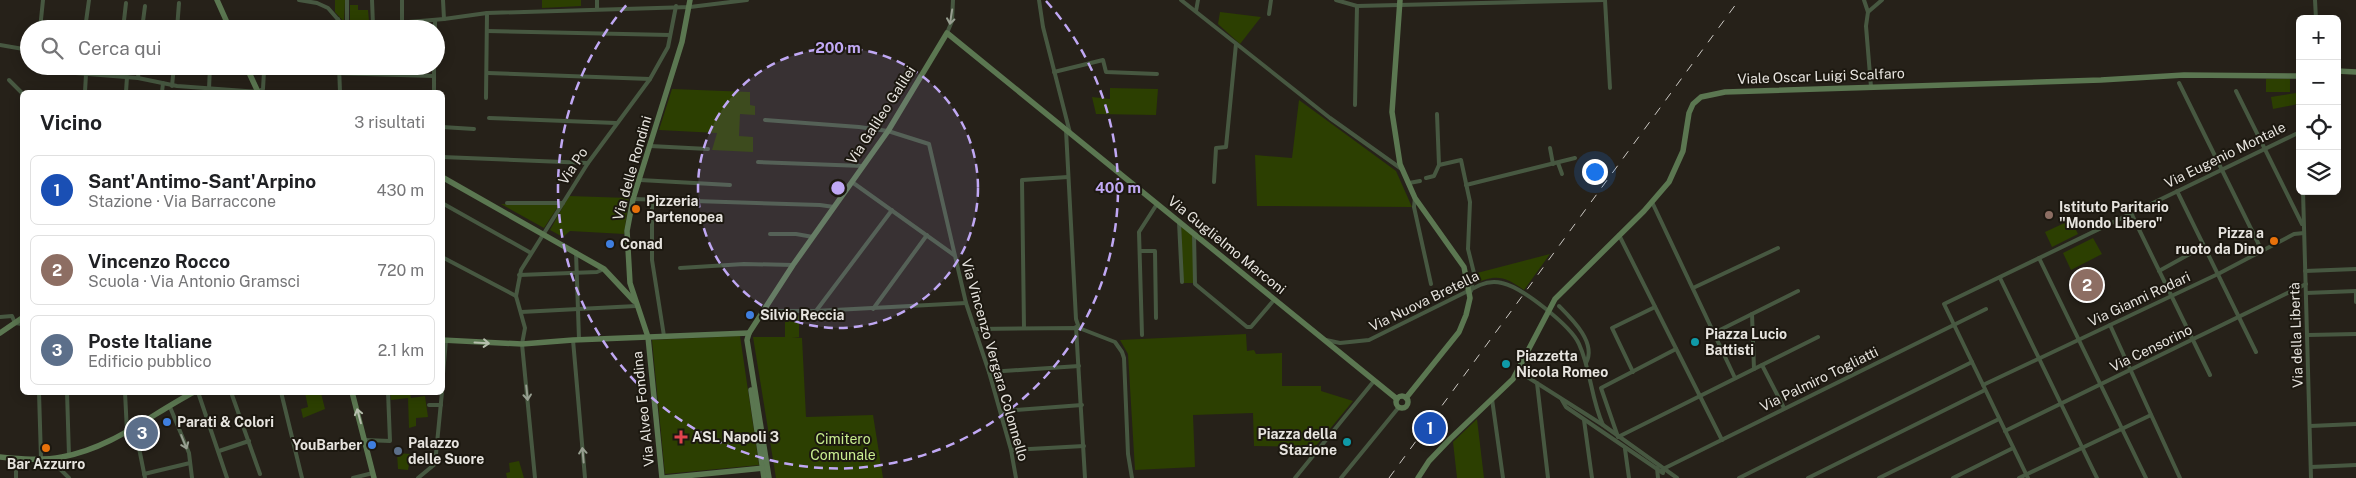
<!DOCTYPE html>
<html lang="it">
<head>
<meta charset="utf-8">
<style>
  :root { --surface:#fff; --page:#f6f6f6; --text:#202124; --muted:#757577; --line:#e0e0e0; --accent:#0f766e }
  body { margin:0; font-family:"Public Sans",sans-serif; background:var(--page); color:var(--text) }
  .controls { position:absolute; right:15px; top:15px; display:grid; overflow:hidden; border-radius:8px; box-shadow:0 2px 12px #0003 }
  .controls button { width:45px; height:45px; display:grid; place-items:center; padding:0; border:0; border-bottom:1px solid var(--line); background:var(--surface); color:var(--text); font:25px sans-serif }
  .you { position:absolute; left:1594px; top:171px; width:18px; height:18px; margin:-12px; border:4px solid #fff; border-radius:50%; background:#1a73e8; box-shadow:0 0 0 8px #1a73e833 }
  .badge { display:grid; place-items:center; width:32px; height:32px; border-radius:50%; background:var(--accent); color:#fff; font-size:16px; font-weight:700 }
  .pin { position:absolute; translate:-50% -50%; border:2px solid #fff; box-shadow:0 1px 5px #0006 }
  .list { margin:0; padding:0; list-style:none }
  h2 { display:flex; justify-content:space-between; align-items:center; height:65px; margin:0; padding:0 20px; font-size:21px }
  h2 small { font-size:16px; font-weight:400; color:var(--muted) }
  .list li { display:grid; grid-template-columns:32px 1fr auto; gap:15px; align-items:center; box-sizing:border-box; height:70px; margin:0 10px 10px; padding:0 10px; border:1px solid var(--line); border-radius:8px }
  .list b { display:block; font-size:19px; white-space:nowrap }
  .list p { margin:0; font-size:16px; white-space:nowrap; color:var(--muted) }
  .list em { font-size:16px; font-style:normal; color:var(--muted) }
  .icon { flex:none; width:28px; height:28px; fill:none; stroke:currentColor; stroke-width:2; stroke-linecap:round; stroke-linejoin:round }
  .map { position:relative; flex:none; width:2356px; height:478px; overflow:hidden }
  .search { position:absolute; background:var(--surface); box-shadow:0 2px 12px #0003; left:20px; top:20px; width:425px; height:55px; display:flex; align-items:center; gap:12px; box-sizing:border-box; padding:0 18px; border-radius:28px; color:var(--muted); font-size:19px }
  .panel { position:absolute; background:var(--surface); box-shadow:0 2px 12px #0003; left:20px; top:90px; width:425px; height:305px; border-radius:8px }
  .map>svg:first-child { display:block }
</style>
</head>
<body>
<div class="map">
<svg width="2356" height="478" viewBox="0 0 2356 478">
  <rect width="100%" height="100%" fill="#262119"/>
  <g fill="#2c3f01">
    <path d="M335 0H345L344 22 335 12Z"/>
    <path d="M542 0H581V6L542 8Z"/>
    <path d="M350 5H358V10H368L369 21 350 22Z"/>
    <path d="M1220 12 1261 17 1240 44 1218 24Z"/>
    <rect x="2266" y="79" width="24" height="13"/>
    <path d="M1110 88 1158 89 1156 115 1096 114 1092 97 1110 99Z"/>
    <path d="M672 89 750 92V105L755 106V115L740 114 739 136 753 137V152L712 150 717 133 659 130Z"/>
    <path d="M2296 93 2298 104 2273 109 2271 97Z"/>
    <path d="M1299 100 1396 171 1412 207 1257 206 1255 155 1292 158Z"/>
    <path d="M569 196 629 198 624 234 570 231 563 237 550 230Z"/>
    <path d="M501 204 559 205 544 228Z"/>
    <path d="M2071 220 2078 234 2052 247 2045 232Z"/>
    <path d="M1181 225 1193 236 1194 283H1183Z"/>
    <path d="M2093 238 2102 254 2071 270 2063 253Z"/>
    <path d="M1550 254 1524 290C1505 277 1498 274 1476 283L1477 273Z"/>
    <path d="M785 315H799V337H792L802 338 806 417 873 415 883 478H776L753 337H785Z"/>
    <path d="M1246 334 1247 351 1254 350 1256 354 1282 353V386H1321V391L1353 401 1315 447 1254 446 1253 413 1193 415 1195 467 1135 470 1128 354 1120 340Z"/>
    <path d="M740 336 759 465 665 474 652 340Z"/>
    <path d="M305 393H321L325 409 303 418 301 409 308 407Z"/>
    <path d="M390 393H410L411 398 425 396 428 417 416 418V426L409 428 408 398 391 400Z"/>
    <path d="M1477 419 1484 478H1457L1453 442Z"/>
    <path d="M397 453 411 454 408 470 398 469Z"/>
    <path d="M519 461 524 478H507L506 473 510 472 509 463Z"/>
  </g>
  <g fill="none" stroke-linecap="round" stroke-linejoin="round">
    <g stroke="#475841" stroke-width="4">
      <path d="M299 0 317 3 328 8 341 23 347 25H373L444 19 487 13 690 7 747 0"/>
      <path d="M347 0V25"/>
      <path d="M372 0 373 25"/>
      <path d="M402 0V23"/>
      <path d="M443 0 444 19"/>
      <path d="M1039 0 1043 27 1070 133"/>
      <path d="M1181 0 1330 118 1403 170"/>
      <path d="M1336 0 1357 6 1605 0"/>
      <path d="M1605 0 1610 88"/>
      <path d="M1864 0 1868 12 1866 26 1871 87"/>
      <path d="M2315 0 2316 19"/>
      <path d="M597 8V0"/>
      <path d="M1196 11 1198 0"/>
      <path d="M1868 12 1882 0"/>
      <path d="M1269 14 1271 0"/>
      <path d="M40 29 43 0"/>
      <path d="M85 29 89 0"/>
      <path d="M123 29 126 3"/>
      <path d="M142 29 145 6"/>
      <path d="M177 29 179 3"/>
      <path d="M338 29V19"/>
      <path d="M435 29V20"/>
      <path d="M487 31 670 35"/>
      <path d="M947 33 952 21 953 0"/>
      <path d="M0 45 29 50"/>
      <path d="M36 66 38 70 138 78 177 86 258 92 263 89 264 71 434 76"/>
      <path d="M339 66 340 92"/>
      <path d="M1054 72 1103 60 1106 72 1157 74"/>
      <path d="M488 73 650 79"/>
      <path d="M117 76 119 66"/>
      <path d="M138 78 139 66"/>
      <path d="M9 80 22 93"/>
      <path d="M2179 83 2262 251"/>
      <path d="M172 86 174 66"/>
      <path d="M209 89 210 66"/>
      <path d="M2236 91 2302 224"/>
      <path d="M85 92 86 74"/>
      <path d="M126 92 127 77"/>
      <path d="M162 92 163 83"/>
      <path d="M434 92V66"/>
      <path d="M486 98 487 13"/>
      <path d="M1355 105 1357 6"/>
      <path d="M1437 114 1439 165"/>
      <path d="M489 118 616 123"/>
      <path d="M765 120 859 127 888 131 929 144 966 303 989 372 1011 450 1016 478"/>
      <path d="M442 127 474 129"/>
      <path d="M1066 130 1076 319 1079 328"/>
      <path d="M650 146 708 149"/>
      <path d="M1550 148 1553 164"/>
      <path d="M442 157 588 163"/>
      <path d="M758 162 863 166"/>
      <path d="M1558 163 1562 174"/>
      <path d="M1426 178 1434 176 1439 165 1461 160 1470 202 1468 249 1474 273 1471 291"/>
      <path d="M640 180 730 185"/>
      <path d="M852 182 954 255"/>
      <path d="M1214 182 1216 148 1226 147 1236 44"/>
      <path d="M1409 183 1420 181"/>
      <path d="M1466 185 1575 158"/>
      <path d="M2177 191 2256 352"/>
      <path d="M2303 191 2311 478"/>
      <path d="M1415 198 1414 207 1431 284"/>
      <path d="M633 199 820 205 834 207"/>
      <path d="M652 200V260L664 336"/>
      <path d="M1652 202 1735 378"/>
      <path d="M442 203 531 253"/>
      <path d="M507 203H563"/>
      <path d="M2131 213 2210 375"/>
      <path d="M1179 222 1182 282"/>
      <path d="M770 234H796L813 237"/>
      <path d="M1194 234 1195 284 1247 327H1251L1274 300"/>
      <path d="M1619 235 1722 440"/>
      <path d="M1140 251H1155L1156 318"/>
      <path d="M576 252 579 339"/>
      <path d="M442 257 516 296"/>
      <path d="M2039 258 2146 478"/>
      <path d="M680 268 744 264 793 265"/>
      <path d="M2159 271 2204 246"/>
      <path d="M2305 271 2356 269"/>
      <path d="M519 275 597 272 604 269"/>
      <path d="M2000 278 2097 478"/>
      <path d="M1693 288 1778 248"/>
      <path d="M2356 291V302"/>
      <path d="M2306 293 2356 291"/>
      <path d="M1559 306C1572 319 1597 343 1586 363"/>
      <path d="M873 309 927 235"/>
      <path d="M763 311H816L966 303"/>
      <path d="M816 311 892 210"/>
      <path d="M521 312 636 306"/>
      <path d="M1752 314 1754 369"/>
      <path d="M0 317 12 316 15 323 22 324"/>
      <path d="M2110 325 2180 478"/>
      <path d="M1076 327 1085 478"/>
      <path d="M1024 328 1022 180 1068 177"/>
      <path d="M976 329 1079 328 1115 342 1122 352 1124 358 1128 454 1132 478"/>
      <path d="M1714 333 1798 291"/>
      <path d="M1142 335 1139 232 1157 204"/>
      <path d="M2308 335 2356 334"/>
      <path d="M573 340 585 478"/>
      <path d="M1326 340 1340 343 1369 340 1480 285C1487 282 1494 281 1502 283 1522 287 1571 326 1579 344 1591 370 1591 399 1603 425"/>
      <path d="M1676 349 1601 388 1618 437 1818 337"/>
      <path d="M1762 365 1784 408"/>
      <path d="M1518 371 1603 425 1677 478"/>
      <path d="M989 372 1079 366"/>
      <path d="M1633 372 1612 328 1655 307"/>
      <path d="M1537 383 1548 478"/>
      <path d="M442 385 446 340"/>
      <path d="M1983 385 2218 274 2294 234 2304 233"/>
      <path d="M39 392 41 459"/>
      <path d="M67 392 69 456"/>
      <path d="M125 392 127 432"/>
      <path d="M198 392 227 478"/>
      <path d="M231 392 260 474"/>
      <path d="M281 392 302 478"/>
      <path d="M1492 399 1503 478"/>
      <path d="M1562 400 1566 407 1663 473V469L1986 309"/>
      <path d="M429 405H441"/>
      <path d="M170 407 189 453 192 478"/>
      <path d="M1001 411 1082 405"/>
      <path d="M1584 420 1592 478"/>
      <path d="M2310 426 2356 424"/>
      <path d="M135 428 145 478"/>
      <path d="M2005 431 2306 284"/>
      <path d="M365 440 390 441 388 392"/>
      <path d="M1625 449 1629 478"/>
      <path d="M1011 450 1084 446"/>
      <path d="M219 451 249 441"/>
      <path d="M50 459 69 478"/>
      <path d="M2311 467 2356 465"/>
      <path d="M1657 468 1658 478"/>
      <path d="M144 474 190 463"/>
      <path d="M16 478V458"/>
      <path d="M353 478 373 473"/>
      <path d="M418 478 435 464 442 392"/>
      <path d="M535 478 522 344 525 328 516 296 521 270 588 163 650 79 668 47 676 6"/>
      <path d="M1295 478 1374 381"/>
      <path d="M1341 478 1399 407"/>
      <path d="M1739 478 1972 362"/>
      <path d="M1808 478 1985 390"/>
      <path d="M1879 478 1999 419"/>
      <path d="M1953 478 2013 448"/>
      <path d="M2019 478 2151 415"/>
      <path d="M2028 478 1944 304 2300 132"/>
    </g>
    <g stroke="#5b7751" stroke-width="5.5">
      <path d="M217 0 230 29"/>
      <path d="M1400 0 1392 112 1400 164 1415 198 1464 267 1470 298 1466 315 1459 332 1406 398"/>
      <path d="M246 66 258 92"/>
      <path d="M2337 71 2356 72"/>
      <path d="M442 177 604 269 634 301"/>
      <path d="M0 333 22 318"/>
      <path d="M442 340 522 344 573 340 749 333"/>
      <path d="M751 390 764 478"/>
      <path d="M352 392 374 478"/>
      <circle cx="1402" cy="402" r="6"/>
      <path d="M0 457C20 459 42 461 62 457 112 448 150 415 194 392"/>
      <path d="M662 478 648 337 630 283 627 231 633 199 682 42 690 0"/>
      <path d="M664 478 765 468"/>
      <path d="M769 478 747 340 749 333 793 265 888 131 947 33 1397 399"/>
      <path d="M1418 478 1429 461 1450 439 1513 379 1555 299 1644 211 1669 182 1683 151 1689 113 1693 104 1701 97 1725 92 2101 80 2184 75 2300 76"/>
    </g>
    <path stroke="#cbc8c3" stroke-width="1" stroke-dasharray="9 9" stroke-linecap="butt" d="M1389 478 1739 0"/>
  </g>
  <defs><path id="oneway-shaft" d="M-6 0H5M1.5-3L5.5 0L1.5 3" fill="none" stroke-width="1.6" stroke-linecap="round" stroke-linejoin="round" transform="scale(1.25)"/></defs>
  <g stroke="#979e90">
    <use href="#oneway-shaft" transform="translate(951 17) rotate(99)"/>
    <use href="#oneway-shaft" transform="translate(527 393) rotate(84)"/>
    <use href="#oneway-shaft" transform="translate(184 442) rotate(68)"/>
    <use href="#oneway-shaft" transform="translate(583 455) rotate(-95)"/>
  </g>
  <g stroke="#b6bead">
    <use href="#oneway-shaft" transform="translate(482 343) rotate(3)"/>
    <use href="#oneway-shaft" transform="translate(359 416) rotate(-105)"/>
  </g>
  <circle cx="838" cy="188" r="140" fill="#c0a8f4" fill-opacity=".12"/>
  <g fill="none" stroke="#c0a8f4" stroke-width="2.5" stroke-dasharray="9 6">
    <circle cx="838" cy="188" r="140"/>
    <path d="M1046 1A280 280 0 1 1 630 1"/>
  </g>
  <g fill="#e8710a" stroke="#1c1810" stroke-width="2">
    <circle cx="636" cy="209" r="5"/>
    <circle cx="2274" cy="241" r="5"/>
    <circle cx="46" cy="448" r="5"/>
  </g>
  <circle fill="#8d6e63" stroke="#1c1810" stroke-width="2" cx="2049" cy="215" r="5"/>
  <g fill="#3f7fe0" stroke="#1c1810" stroke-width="2">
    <circle cx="610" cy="244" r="5"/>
    <circle cx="750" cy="315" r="5"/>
    <circle cx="167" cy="422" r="5"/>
    <circle cx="372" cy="445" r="5"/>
  </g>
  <g fill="#0f9aa8" stroke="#1c1810" stroke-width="2">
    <circle cx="1695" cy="342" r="5"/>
    <circle cx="1506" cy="364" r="5"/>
    <circle cx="1347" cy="442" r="5"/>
  </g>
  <path fill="#e0444e" stroke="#1c1810" stroke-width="2" d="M678.5 429.5h5v5h5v5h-5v5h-5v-5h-5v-5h5z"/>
  <circle fill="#5c6f8a" stroke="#1c1810" stroke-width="2" cx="398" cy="451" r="5"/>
  <g text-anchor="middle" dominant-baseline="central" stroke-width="4" stroke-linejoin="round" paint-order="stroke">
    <g font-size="14" fill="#e7e4df" stroke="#1c1810">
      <text transform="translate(1821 76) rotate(-2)">Viale Oscar Luigi Scalfaro</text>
      <text transform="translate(881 115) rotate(-57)">Via Galileo Galilei</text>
      <text transform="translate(2225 155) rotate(-26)">Via Eugenio Montale</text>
      <text transform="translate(573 166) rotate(-57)">Via Po</text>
      <text transform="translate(632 168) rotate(-74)">Via delle Rondini</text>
      <text transform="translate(1227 245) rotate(39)">Via Guglielmo Marconi</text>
      <text transform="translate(2139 299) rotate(-25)">Via Gianni Rodari</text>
      <text transform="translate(1424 301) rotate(-26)">Via Nuova Bretella</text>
      <text transform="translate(2296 335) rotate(-92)">Via della Libertà</text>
      <text transform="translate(2151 348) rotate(-26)">Via Censorino</text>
      <text transform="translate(995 360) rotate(74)">Via Vincenzo Vergara Colonnello</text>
      <text transform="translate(1819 379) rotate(-26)">Via Palmiro Togliatti</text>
      <text transform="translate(643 409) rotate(-96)">Via Alveo Fondina</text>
    </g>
    <g font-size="14" font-weight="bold" fill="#e7e4df" stroke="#1c1810" text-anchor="start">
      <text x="646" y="201">Pizzeria<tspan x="646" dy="16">Partenopea</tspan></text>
      <text x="2059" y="207">Istituto Paritario<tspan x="2059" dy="16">"Mondo Libero"</tspan></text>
      <text x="2264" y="233" text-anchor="end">Pizza a<tspan x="2264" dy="16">ruoto da Dino</tspan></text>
      <text x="620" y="244">Conad</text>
      <text x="760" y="315">Silvio Reccia</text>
      <text x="1705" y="334">Piazza Lucio<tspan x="1705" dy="16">Battisti</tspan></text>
      <text x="1516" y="356">Piazzetta<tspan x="1516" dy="16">Nicola Romeo</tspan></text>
      <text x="177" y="422">Parati &amp; Colori</text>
      <text x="1337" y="434" text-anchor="end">Piazza della<tspan x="1337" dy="16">Stazione</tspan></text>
      <text x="692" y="437">ASL Napoli 3</text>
      <text x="408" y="443">Palazzo<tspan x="408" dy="16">delle Suore</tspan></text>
      <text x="362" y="445" text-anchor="end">YouBarber</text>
      <text x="46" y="464" text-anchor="middle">Bar Azzurro</text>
    </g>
    <g font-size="14" fill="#c9ee90" stroke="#1c1810">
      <text x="843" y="439">Cimitero<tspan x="843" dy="16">Comunale</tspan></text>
    </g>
  </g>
  <circle cx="838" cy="188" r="8" fill="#c0a8f4" stroke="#1c1810" stroke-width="2.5"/>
  <g font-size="15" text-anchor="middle" font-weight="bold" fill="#c0a8f4" stroke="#1c1810" stroke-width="4" stroke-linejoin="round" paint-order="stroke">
    <text x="838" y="53">200 m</text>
    <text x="1118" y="193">400 m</text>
  </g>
</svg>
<div class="controls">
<button>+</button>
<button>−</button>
<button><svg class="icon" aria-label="locate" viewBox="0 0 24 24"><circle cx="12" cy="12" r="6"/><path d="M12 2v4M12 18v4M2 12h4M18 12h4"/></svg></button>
<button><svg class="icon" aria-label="layers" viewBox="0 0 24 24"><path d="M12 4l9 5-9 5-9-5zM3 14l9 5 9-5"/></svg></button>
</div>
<div class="you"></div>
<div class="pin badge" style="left:1430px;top:428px;background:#1a4fb4">1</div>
<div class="pin badge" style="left:2087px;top:285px;background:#8d6e63">2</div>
<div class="pin badge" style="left:142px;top:433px;background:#5c6f8a">3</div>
<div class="search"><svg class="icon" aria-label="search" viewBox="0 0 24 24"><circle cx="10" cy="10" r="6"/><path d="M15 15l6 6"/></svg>Cerca qui</div>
<section class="panel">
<h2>Vicino<small>3 risultati</small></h2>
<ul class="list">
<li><span class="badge" style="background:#1a4fb4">1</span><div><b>Sant'Antimo-Sant'Arpino</b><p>Stazione · Via Barraccone</p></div><em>430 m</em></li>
<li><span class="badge" style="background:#8d6e63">2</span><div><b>Vincenzo Rocco</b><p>Scuola · Via Antonio Gramsci</p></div><em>720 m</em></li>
<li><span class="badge" style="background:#5c6f8a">3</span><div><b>Poste Italiane</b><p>Edificio pubblico</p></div><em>2.1 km</em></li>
</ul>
</section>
</div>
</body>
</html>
